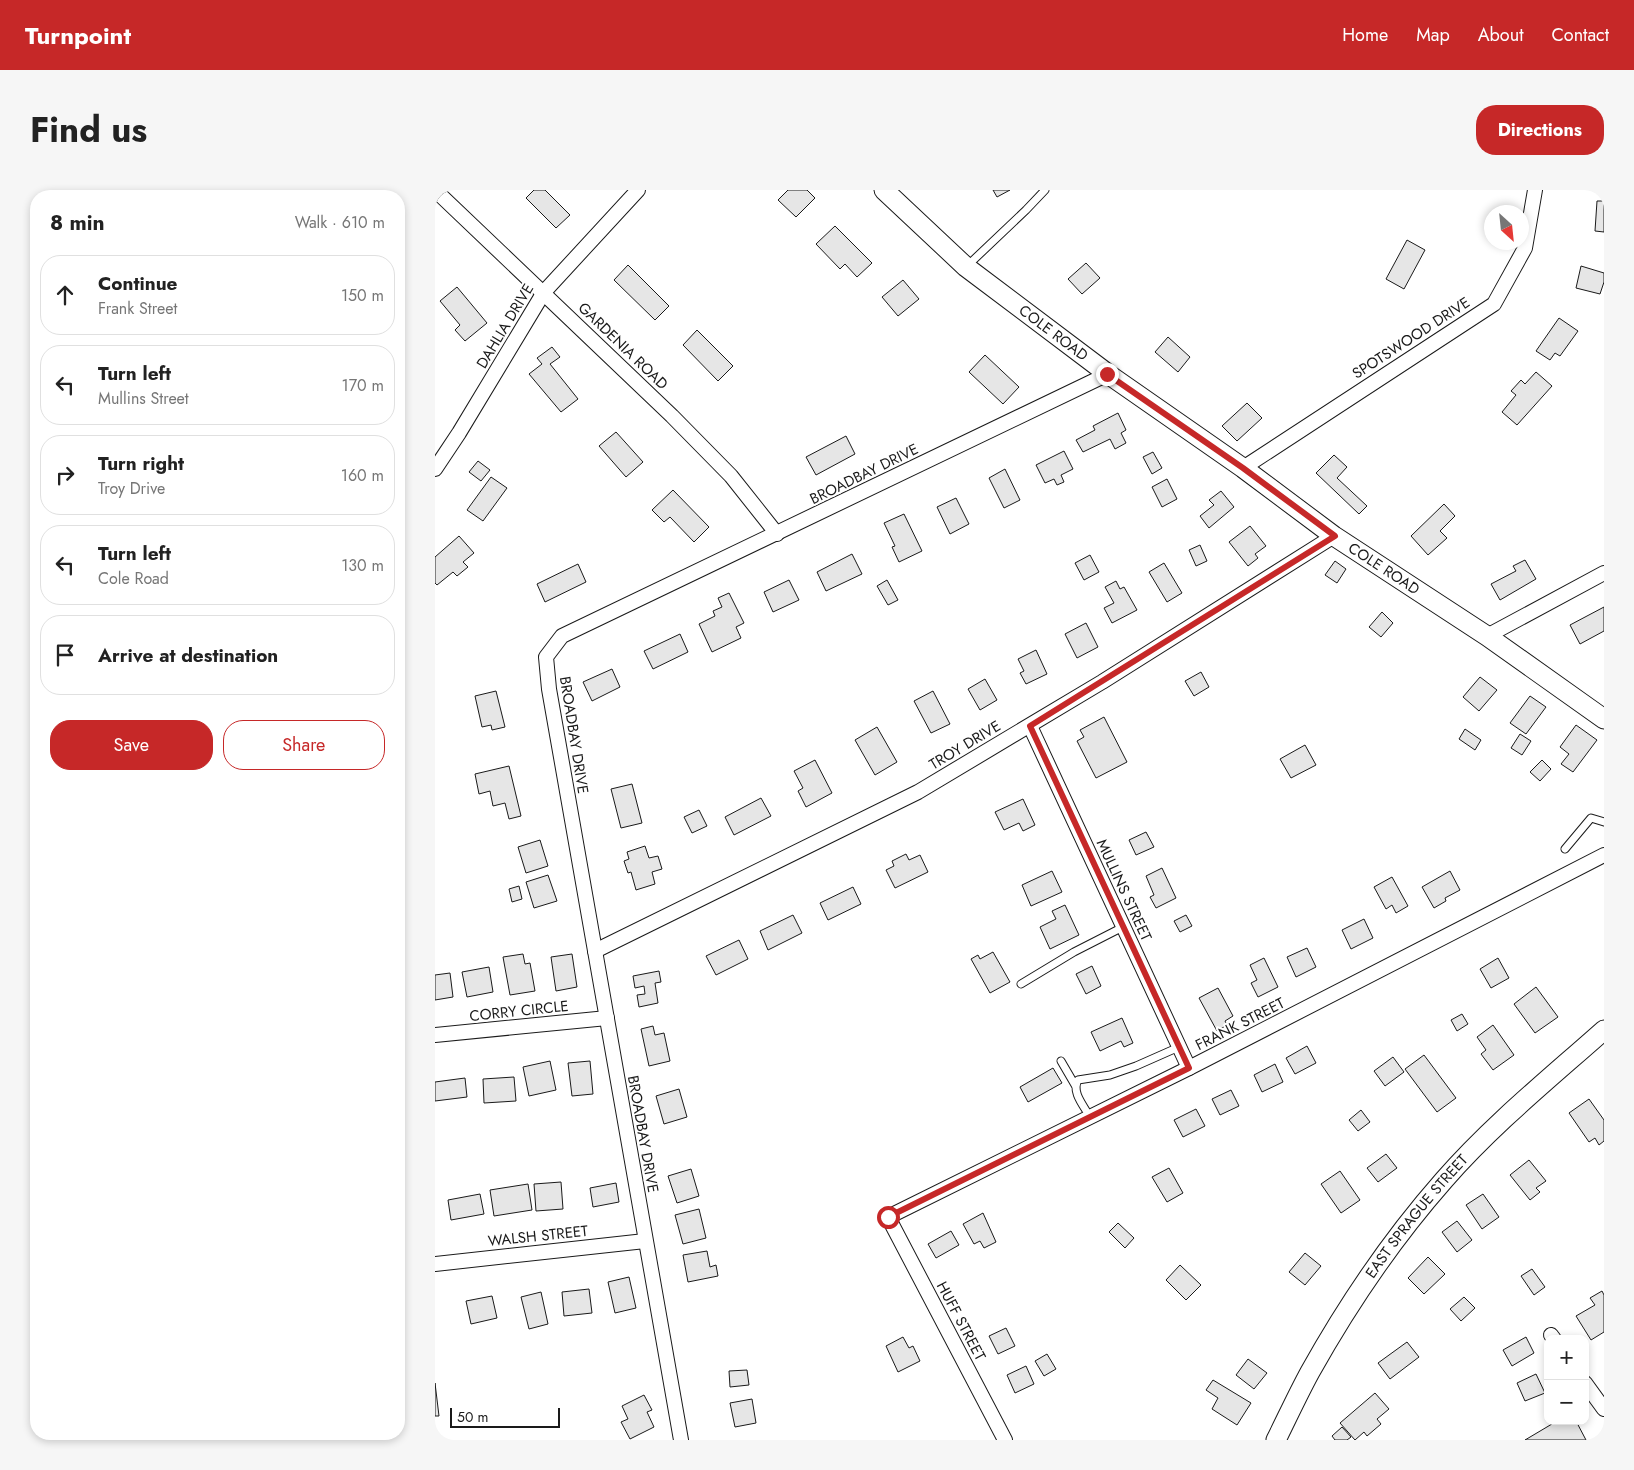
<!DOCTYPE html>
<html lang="en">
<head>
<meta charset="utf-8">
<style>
  :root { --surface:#fff; --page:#f6f6f6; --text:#222; --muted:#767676; --line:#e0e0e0; --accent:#c62828 }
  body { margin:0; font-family:Jost,sans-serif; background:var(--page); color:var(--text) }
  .controls { position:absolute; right:15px; bottom:15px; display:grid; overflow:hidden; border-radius:10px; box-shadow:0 2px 8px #0003 }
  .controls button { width:45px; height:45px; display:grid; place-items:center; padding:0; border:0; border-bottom:1px solid var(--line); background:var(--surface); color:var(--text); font:25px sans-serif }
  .compass { position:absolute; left:1049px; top:15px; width:45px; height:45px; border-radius:50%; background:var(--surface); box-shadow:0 2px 8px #0003; rotate:153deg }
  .scale { position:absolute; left:15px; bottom:12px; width:110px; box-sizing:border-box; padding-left:5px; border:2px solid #1a1a1a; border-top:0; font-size:14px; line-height:18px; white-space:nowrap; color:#1a1a1a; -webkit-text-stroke:4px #fff; paint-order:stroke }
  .stop { position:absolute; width:15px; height:15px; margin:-11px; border:4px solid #c62828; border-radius:50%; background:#fff }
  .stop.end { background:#c62828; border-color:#fff; box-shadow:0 1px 5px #0008 }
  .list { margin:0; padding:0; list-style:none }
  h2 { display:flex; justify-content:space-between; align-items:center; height:65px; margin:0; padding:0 20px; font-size:21px }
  h2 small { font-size:16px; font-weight:400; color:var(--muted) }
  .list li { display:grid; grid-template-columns:32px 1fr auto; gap:15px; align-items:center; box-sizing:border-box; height:80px; margin:0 10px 10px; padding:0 10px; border:1px solid var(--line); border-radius:20px }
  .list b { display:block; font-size:19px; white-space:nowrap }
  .list p { margin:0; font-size:16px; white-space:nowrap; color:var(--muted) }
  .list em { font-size:16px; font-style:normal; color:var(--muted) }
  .actions { display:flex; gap:10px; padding:15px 20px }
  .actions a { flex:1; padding:11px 0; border:1px solid var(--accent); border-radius:20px; text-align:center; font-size:18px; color:var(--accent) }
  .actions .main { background:var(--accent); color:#fff }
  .icon { flex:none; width:28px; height:28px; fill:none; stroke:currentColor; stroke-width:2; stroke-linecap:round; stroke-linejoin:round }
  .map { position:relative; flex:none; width:1169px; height:1250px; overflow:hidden; border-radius:20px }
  header { display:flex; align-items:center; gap:30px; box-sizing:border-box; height:70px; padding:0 25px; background:var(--accent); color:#fff }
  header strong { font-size:24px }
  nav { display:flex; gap:28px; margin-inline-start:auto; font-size:18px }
  .intro { display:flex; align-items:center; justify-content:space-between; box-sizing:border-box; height:120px; padding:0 30px }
  h1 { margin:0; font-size:35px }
  .button { padding:12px 22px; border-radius:20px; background:var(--accent); color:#fff; font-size:18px; font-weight:700 }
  main { display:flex; gap:30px; padding:0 30px }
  aside { flex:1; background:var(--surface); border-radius:20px; box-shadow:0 2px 8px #0003 }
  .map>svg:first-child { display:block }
</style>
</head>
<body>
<header>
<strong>Turnpoint</strong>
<nav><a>Home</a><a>Map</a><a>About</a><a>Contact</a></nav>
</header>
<div class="intro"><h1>Find us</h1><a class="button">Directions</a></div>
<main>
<aside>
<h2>8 min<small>Walk · 610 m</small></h2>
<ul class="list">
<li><svg class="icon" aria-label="ahead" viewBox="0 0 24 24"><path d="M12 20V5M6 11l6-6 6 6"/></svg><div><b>Continue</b><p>Frank Street</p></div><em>150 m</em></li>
<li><svg class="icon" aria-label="left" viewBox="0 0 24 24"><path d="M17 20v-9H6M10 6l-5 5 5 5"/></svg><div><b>Turn left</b><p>Mullins Street</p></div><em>170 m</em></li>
<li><svg class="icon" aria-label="right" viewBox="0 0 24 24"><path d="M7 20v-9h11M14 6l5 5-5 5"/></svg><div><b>Turn right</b><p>Troy Drive</p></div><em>160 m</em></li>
<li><svg class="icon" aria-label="left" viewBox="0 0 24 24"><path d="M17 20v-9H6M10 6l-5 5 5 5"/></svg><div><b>Turn left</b><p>Cole Road</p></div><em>130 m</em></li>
<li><svg class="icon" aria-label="arrive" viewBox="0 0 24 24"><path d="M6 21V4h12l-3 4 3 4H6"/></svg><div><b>Arrive at destination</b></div></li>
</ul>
<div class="actions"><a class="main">Save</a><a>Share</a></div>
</aside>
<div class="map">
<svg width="1169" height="1250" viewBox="0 0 1169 1250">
  <rect width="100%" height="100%" fill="#fff"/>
  <g fill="#e6e6e6" stroke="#1a1a1a">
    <path d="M99 0H110L135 25 121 38 91 8Z"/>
    <path d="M353 0H372L380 8 361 27 343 10Z"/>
    <path d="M558 0H575L562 7Z"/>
    <path d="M1162 11H1169V42L1160 41Z"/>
    <path d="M400 36 437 73 422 87 410 74 405 79 381 54Z"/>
    <path d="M972 50 990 60 969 99 951 89Z"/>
    <path d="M651 73 665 88 647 104 633 89Z"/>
    <path d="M193 75 234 116 220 130 179 90Z"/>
    <path d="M1146 76 1169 83V92L1165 104 1141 98Z"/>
    <path d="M468 90 484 109 463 126 447 107Z"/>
    <path d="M22 97 52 133 30 151 20 140 25 135 5 111Z"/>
    <path d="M1124 128 1143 141 1125 166 1120 163 1115 170 1101 161Z"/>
    <path d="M262 140 298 176 283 191 248 155Z"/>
    <path d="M733 147 755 167 743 182 720 162Z"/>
    <path d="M117 157 125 167 115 174 143 209 126 222 94 184 107 174 102 168Z"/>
    <path d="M550 165 584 197 568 214 534 182Z"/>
    <path d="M1101 182 1117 196 1082 235 1067 222 1081 205 1076 201 1086 190 1090 194Z"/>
    <path d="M812 213 827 228 802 251 787 236Z"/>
    <path d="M683 223 691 240 686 243 691 253 680 259 675 249 648 262 641 250 660 240 658 236Z"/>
    <path d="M181 242 208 272 191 287 164 256Z"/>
    <path d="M411 246 420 264 381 285 371 267Z"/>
    <path d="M629 261 638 279 626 285 629 292 622 295 619 289 610 293 601 275Z"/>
    <path d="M718 262 727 278 717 284 708 267Z"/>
    <path d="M899 265 912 277 902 288 932 316 924 324 881 283Z"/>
    <path d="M43 271 55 280 46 291 34 282Z"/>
    <path d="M570 279 585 310 569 318 554 288Z"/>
    <path d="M56 287 72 298 48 331 32 320Z"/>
    <path d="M732 289 742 309 727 317 717 297Z"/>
    <path d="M238 300 274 337 259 352 235 327 229 332 217 320Z"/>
    <path d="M786 301 799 317 774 338 765 326 779 315 774 310Z"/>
    <path d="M521 308 534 334 515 344 502 317Z"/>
    <path d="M1009 314 1020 326 1005 341 1012 348 993 365 976 346Z"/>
    <path d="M469 324 487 361 464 372 457 357 460 356 449 333Z"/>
    <path d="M815 336 831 356 820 364 823 368 813 376 794 352Z"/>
    <path d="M24 346 39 363 28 372 33 377 22 386 18 382 2 395 0 393V367Z"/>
    <path d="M765 355 772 371 761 376 754 360Z"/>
    <path d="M417 364 427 384 391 401 382 382Z"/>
    <path d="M655 365 664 382 649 390 640 373Z"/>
    <path d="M1090 370 1101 389 1065 410 1056 394 1081 381 1078 376Z"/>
    <path d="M900 371 911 379 902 393 890 385Z"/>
    <path d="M729 373 747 403 732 412 714 382Z"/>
    <path d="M143 374 151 392 110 412 102 394Z"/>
    <path d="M354 390 364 410 338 422 329 402Z"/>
    <path d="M452 390 463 410 453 415 442 396Z"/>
    <path d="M681 391 685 399 689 397 702 420 677 433 669 418 679 413 670 397Z"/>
    <path d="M294 403 309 433 301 437 306 448 277 462 264 434 280 426 278 421 287 417 283 408Z"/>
    <path d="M1169 417V441L1145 454 1135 435Z"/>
    <path d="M947 422 958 433 946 447 934 437Z"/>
    <path d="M651 433 663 457 642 468 630 444Z"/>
    <path d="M245 444 253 462 218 479 209 461Z"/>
    <path d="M601 460 612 484 591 494 585 483 589 481 583 469Z"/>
    <path d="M177 479 185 497 157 511 148 492Z"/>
    <path d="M766 482 774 497 759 506 750 491Z"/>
    <path d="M1045 487 1062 500 1044 521 1028 507Z"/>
    <path d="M550 489 562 510 545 520 533 499Z"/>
    <path d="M61 501 70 537 57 540 56 535 47 537 40 506Z"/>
    <path d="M498 501 515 534 496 543 479 511Z"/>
    <path d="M1095 506 1111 517 1091 544 1075 533Z"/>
    <path d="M669 527 692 572 661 588 642 551 649 547 645 540Z"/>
    <path d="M1141 535 1162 550 1138 582 1126 574 1134 564 1125 557Z"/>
    <path d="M442 537 462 572 440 585 420 550Z"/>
    <path d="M1030 539 1046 550 1040 560 1024 549Z"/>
    <path d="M1085 544 1096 551 1087 565 1076 558Z"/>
    <path d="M870 555 881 575 856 588 845 569Z"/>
    <path d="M380 570 397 603 371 617 363 601 368 598 359 581Z"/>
    <path d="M1107 570 1116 579 1105 591 1095 582Z"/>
    <path d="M74 576 86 626 74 629 70 613 58 616 55 601 44 604 40 584Z"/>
    <path d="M197 594 207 633 186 638 176 599Z"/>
    <path d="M326 608 336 626 299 645 290 627Z"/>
    <path d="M588 609 600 635 588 641 584 633 569 640 560 622Z"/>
    <path d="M264 620 272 636 257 643 249 627Z"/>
    <path d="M711 642 719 657 701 665 694 650Z"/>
    <path d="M105 650 113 676 91 683 83 657Z"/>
    <path d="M210 656 214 668 223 666 227 679 217 682 220 694 201 700 196 682 193 683 189 671 194 669 192 662Z"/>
    <path d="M471 664 474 670 485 665 493 682 460 698 451 680 459 676 457 671Z"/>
    <path d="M727 678 741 708 721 718 715 707 719 705 711 686Z"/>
    <path d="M617 681 627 702 596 716 587 695Z"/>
    <path d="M1015 681 1025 700 1010 708 1011 711 999 718 987 697Z"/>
    <path d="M113 685 122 711 99 718 91 692Z"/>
    <path d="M957 687 973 716 961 723 957 715 951 719 939 697Z"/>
    <path d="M84 696 87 709 77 712 74 699Z"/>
    <path d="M418 697 426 714 393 730 385 713Z"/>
    <path d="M630 715 644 745 615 759 605 737 621 729 617 721Z"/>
    <path d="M358 725 367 743 333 760 325 741Z"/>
    <path d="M751 725 757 736 745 742 739 731Z"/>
    <path d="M929 729 938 748 916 759 907 740Z"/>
    <path d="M304 750 313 769 281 785 271 766Z"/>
    <path d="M872 758 881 777 861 787 852 767Z"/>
    <path d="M558 762 575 792 555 803 536 769 543 765 545 769Z"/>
    <path d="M88 764 90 774 95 773 100 801 75 805 68 767Z"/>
    <path d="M137 764 142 797 121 801 116 767Z"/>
    <path d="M829 768 843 797 823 807 816 793 822 790 815 775Z"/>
    <path d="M1063 768 1074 788 1056 798 1045 779Z"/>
    <path d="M657 776 666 796 651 804 641 784Z"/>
    <path d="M54 777 58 802 32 807 27 782Z"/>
    <path d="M224 781 226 792 220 793 223 813 204 817 202 805 210 804 209 796 200 798 198 786Z"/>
    <path d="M15 783 18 807 0 810V785Z"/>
    <path d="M1101 797 1123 827 1100 843 1079 814Z"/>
    <path d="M783 798 798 826 790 831 792 835 782 841 764 808Z"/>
    <path d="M1027 824 1033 834 1022 841 1016 830Z"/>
    <path d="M687 828 698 853 689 857 686 851 665 861 656 842Z"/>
    <path d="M1058 835 1079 865 1058 880 1046 864 1051 860 1042 847Z"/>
    <path d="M218 836 220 845 229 843 235 871 214 876 206 839Z"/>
    <path d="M872 856 881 873 860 884 851 868Z"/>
    <path d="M989 865 1021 908 1002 922 970 879Z"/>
    <path d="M958 867 969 882 950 896 939 881Z"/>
    <path d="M115 871 121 900 94 906 88 877Z"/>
    <path d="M155 871 158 904 137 906 133 873Z"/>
    <path d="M840 874 848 892 827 902 819 885Z"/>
    <path d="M618 878 627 893 593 912 585 897Z"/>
    <path d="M79 887 81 911 49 913 48 889Z"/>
    <path d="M30 888 32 907 0 911V892Z"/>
    <path d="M244 899 252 927 229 934 221 906Z"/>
    <path d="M796 900 804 916 785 925 777 909Z"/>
    <path d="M1154 909 1169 930V951L1164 955 1160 948 1154 952 1134 923Z"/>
    <path d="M761 919 770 936 748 947 739 930Z"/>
    <path d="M926 920 935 932 923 941 914 930Z"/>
    <path d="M951 964 962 978 943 992 932 978Z"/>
    <path d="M1094 970 1111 991 1101 998 1105 1002 1095 1010 1075 985Z"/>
    <path d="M734 978 748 1003 732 1012 717 987Z"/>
    <path d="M256 979 264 1006 242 1013 233 986Z"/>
    <path d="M905 981 925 1010 906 1023 886 994Z"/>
    <path d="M126 992 128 1019 101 1021 99 994Z"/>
    <path d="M181 993 184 1012 158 1017 155 998Z"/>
    <path d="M93 994 97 1020 59 1026 55 1000Z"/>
    <path d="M45 1004 49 1024 16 1030 13 1010Z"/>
    <path d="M1048 1004 1064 1027 1047 1039 1031 1015Z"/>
    <path d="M264 1019 271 1048 248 1054 240 1025Z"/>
    <path d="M548 1023 561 1052 549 1058 545 1051 539 1054 528 1034Z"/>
    <path d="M1022 1031 1037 1050 1022 1062 1007 1042Z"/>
    <path d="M683 1033 699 1048 690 1058 674 1042Z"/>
    <path d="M516 1041 524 1055 501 1068 493 1054Z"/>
    <path d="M272 1061 275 1077 281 1075 283 1086 253 1092 248 1065Z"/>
    <path d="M870 1063 886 1076 870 1095 854 1082Z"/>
    <path d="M993 1067 1010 1084 989 1104 973 1088Z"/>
    <path d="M745 1075 766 1095 751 1110 731 1090Z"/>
    <path d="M1097 1079 1110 1097 1099 1105 1086 1086Z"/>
    <path d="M194 1087 201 1118 180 1123 173 1092Z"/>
    <path d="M154 1099 157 1123 129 1126 127 1102Z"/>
    <path d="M1167 1101 1169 1105V1142L1156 1150 1141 1126 1160 1115 1155 1108Z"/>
    <path d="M106 1102 113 1134 94 1139 86 1107Z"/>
    <path d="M57 1106 62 1128 36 1134 31 1111Z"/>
    <path d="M1029 1107 1040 1118 1026 1131 1015 1119Z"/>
    <path d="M571 1138 580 1156 563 1164 554 1146Z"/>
    <path d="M468 1147 474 1158 478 1156 485 1171 463 1182 451 1156Z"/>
    <path d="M1091 1147 1099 1163 1077 1176 1068 1160Z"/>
    <path d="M972 1152 984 1167 955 1189 943 1173Z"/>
    <path d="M612 1164 621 1179 609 1186 600 1171Z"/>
    <path d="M813 1169 832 1183 819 1199 801 1185Z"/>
    <path d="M591 1176 599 1194 580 1203 572 1185Z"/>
    <path d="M312 1180 314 1195 295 1197 294 1181Z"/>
    <path d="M1101 1184 1110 1203 1090 1211 1082 1193Z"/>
    <path d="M778 1190 816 1213 802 1235 777 1219 783 1208 771 1200Z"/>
    <path d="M0 1193 4 1226H0Z"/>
    <path d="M940 1203 954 1219 942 1229 946 1234 932 1246 929 1242 920 1250 905 1233Z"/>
    <path d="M209 1205 217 1220 212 1222 219 1237 195 1249 186 1232 193 1229 187 1216Z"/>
    <path d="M317 1209 321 1233 300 1237 295 1213Z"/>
    <path d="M1122 1231H1141L1151 1250H1090Z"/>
    <path d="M907 1237 916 1247 912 1250H900L897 1246Z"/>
  </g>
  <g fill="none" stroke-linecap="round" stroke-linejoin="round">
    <defs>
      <g id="lane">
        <path d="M531 77 591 20 610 0"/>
        <path d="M1130 659 1156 628 1169 632"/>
        <path d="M586 794 639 762 688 737"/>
        <path d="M626 871 640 895"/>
        <path d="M655 927C649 916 636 902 643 890L675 885 701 876 744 857"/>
      </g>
      <g id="street">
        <path d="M0 0 237 226 296 286 342 344"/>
        <path d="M808 278 1059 114 1090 58 1100 0"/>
        <path d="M0 279 24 243 109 102 203 0"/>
        <path d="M1052 446 1169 383"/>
        <path d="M595 536 754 878"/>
        <path d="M160 761 483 602 667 492 899 346"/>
        <path d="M0 845 172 828"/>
        <path d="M0 1074 210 1051"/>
        <path d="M1116 1145 1119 1149"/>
        <path d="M1150 1193 1169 1219"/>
        <path d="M246 1250 114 499 111 467 127 446 673 184"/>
        <path d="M570 1250 453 1027 754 878 1169 665"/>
      </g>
      <g id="secondary">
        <path id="s1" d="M449 0 531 77 673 184 808 278 899 346 1052 446 1169 529"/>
        <path id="s2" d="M841 1250C852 1228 863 1204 875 1182 913 1114 957 1049 1009 990 1057 935 1115 888 1169 840"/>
      </g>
    </defs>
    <use href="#lane" stroke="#1a1a1a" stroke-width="9"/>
    <use href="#street" stroke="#1a1a1a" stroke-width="16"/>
    <use href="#secondary" stroke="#1a1a1a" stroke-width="21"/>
    <use href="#lane" stroke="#fff" stroke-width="7"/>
    <use href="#street" stroke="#fff" stroke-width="14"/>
    <use href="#secondary" stroke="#fff" stroke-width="19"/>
  </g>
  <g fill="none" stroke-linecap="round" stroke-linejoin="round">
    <path stroke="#c62828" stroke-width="6" d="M453 1027 754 878 595 536 900 346 808 278 672 184"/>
  </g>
  <g text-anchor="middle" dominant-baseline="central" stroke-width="4" stroke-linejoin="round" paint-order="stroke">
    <g font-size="15" fill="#1a1a1a" stroke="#fff">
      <text transform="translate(70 136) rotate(-59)">DAHLIA DRIVE</text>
      <text stroke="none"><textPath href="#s1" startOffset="222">COLE ROAD</textPath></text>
      <text transform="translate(976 148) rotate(-33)">SPOTSWOOD DRIVE</text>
      <text transform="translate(188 156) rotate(44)">GARDENIA ROAD</text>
      <text transform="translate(429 284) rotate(-26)">BROADBAY DRIVE</text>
      <text stroke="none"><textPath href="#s1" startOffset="628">COLE ROAD</textPath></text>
      <text transform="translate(139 545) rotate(81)">BROADBAY DRIVE</text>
      <text transform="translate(530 555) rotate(-31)">TROY DRIVE</text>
      <text transform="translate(689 700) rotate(65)">MULLINS STREET</text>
      <text transform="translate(84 821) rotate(-6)">CORRY CIRCLE</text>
      <text transform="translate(805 834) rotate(-27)">FRANK STREET</text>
      <text transform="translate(208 944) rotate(80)">BROADBAY DRIVE</text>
      <text stroke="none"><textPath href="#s2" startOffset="265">EAST SPRAGUE STREET</textPath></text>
      <text transform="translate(103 1046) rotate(-6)">WALSH STREET</text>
      <text transform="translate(526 1131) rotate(62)">HUFF STREET</text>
    </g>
  </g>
</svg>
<div class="controls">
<button>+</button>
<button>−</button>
</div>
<svg class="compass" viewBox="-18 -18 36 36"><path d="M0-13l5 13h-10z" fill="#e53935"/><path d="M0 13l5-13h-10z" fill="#767676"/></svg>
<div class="scale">50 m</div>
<div class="stop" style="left:453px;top:1027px"></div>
<div class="stop end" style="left:672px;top:184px"></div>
</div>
</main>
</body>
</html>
